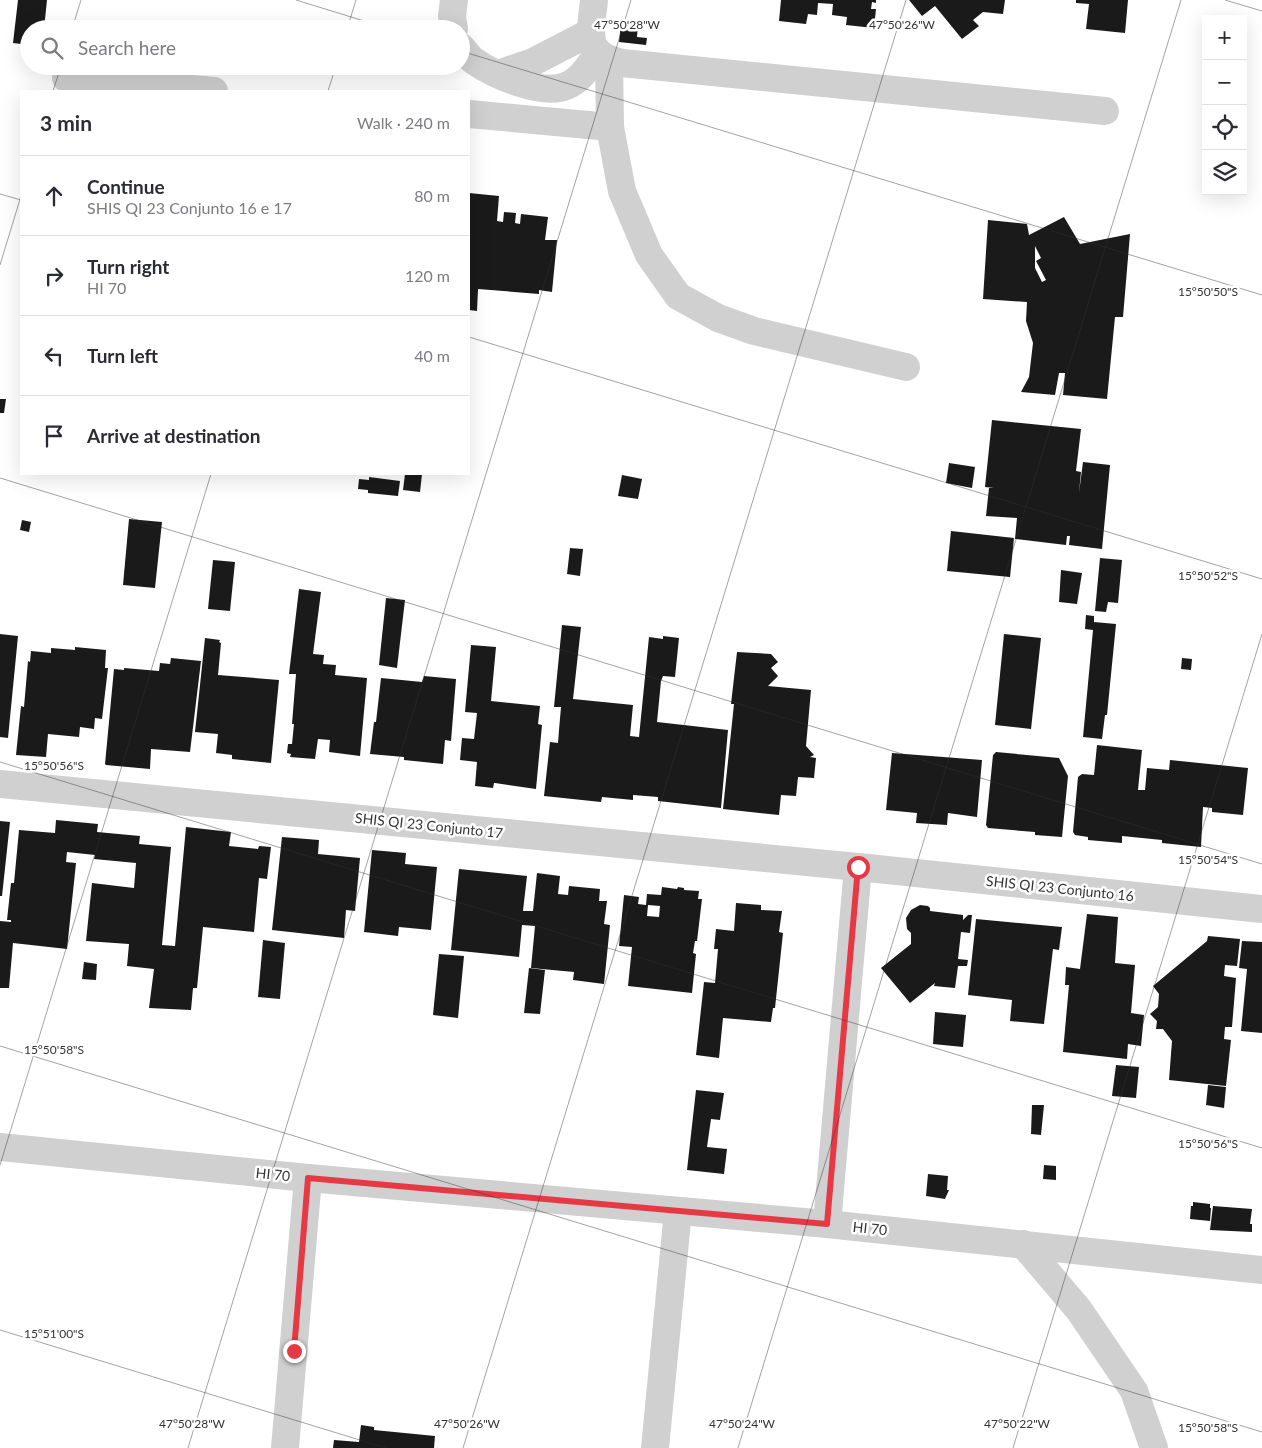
<!DOCTYPE html>
<html lang="en">
<head>
<meta charset="utf-8">
<style>
  :root { --surface:#fff; --page:#f7f7f7; --text:#2b2b33; --muted:#7c7c81; --line:#e1e1e2 }
  body { margin:0; font-family:Lato,sans-serif; background:var(--page); color:var(--text) }
  .controls { position:absolute; right:15px; top:15px; display:grid; overflow:hidden; border-radius:0px; box-shadow:0 5px 20px #0002 }
  .controls button { width:45px; height:45px; display:grid; place-items:center; padding:0; border:0; border-bottom:1px solid var(--line); background:var(--surface); color:var(--text); font:25px sans-serif }
  .stop { position:absolute; width:15px; height:15px; margin:-11px; border:4px solid #e63946; border-radius:50%; background:#fff }
  .stop.end { background:#e63946; border-color:#fff; box-shadow:0 1px 5px #0008 }
  .list { margin:0; padding:0; list-style:none }
  h2 { display:flex; justify-content:space-between; align-items:center; height:65px; margin:0; padding:0 20px; font-size:21px }
  h2 small { font-size:16px; font-weight:400; color:var(--muted) }
  .list li { display:grid; grid-template-columns:32px 1fr auto; gap:15px; align-items:center; box-sizing:border-box; height:80px; padding:0 20px; border-top:1px solid var(--line) }
  .list b { display:block; font-size:19px; white-space:nowrap }
  .list p { margin:0; font-size:16px; white-space:nowrap; color:var(--muted) }
  .list em { font-size:16px; font-style:normal; color:var(--muted) }
  .icon { flex:none; width:28px; height:28px; fill:none; stroke:currentColor; stroke-width:2; stroke-linecap:round; stroke-linejoin:round }
  .map { position:relative; flex:none; width:1262px; height:1448px; overflow:hidden }
  .search { position:absolute; background:var(--surface); box-shadow:0 5px 20px #0002; left:20px; top:20px; width:450px; height:55px; display:flex; align-items:center; gap:12px; box-sizing:border-box; padding:0 18px; border-radius:28px; color:var(--muted); font-size:19px }
  .panel { position:absolute; background:var(--surface); box-shadow:0 5px 20px #0002; left:20px; top:90px; width:450px; height:385px; border-radius:0px }
  .map>svg:first-child { display:block }
</style>
</head>
<body>
<div class="map">
<svg width="1262" height="1448" viewBox="0 0 1262 1448">
  <rect width="100%" height="100%" fill="#fff"/>
  <g fill="#1a1a1a" fill-rule="evenodd">
    <path d="M18 0H47L44 29H29V45L13 43Z"/>
    <path d="M781 0H876V3L872 2 871 9H876L874 28 846 25 847 17 832 15 833 4 818 3 817 15 808 14 806 24 779 21Z"/>
    <path d="M909 0H1005L1003 14 983 12 973 20 979 26 962 39 935 6 922 16Z"/>
    <path d="M1076 0H1128L1125 33 1086 29 1089 4 1076 3Z"/>
    <path d="M621 23 638 24 637 37 647 38 646 45 619 42Z"/>
    <path d="M469 193 499 196 497 221 503 222 504 212 516 213 515 223 520 224 521 214 548 217 545 240H557L552 292 539 290V294L478 289 477 311 469 310Z"/>
    <path d="M1064 217 1080 244 1130 234 1123 317H1115L1107 399 1063 395 1065 373H1059L1055 395 1021 392 1029 377 1033 343 1026 321 1027 302 983 299 988 220 1027 224 1029 235ZM1035 246 1041 258 1036 261 1046 280 1042 282 1035 268Z"/>
    <path d="M0 399H6L4 413H0Z"/>
    <path d="M992 420 1081 429 1076 471 1081 472 1079 493 1083 462 1110 465 1102 549 1069 545 1070 536H1067L1066 545 1015 539 1017 518 986 516 989 488H994L985 487Z"/>
    <path d="M949 463 975 467 972 488 946 483Z"/>
    <path d="M405 474H422L420 492 403 490Z"/>
    <path d="M622 475 642 479 638 499 618 496Z"/>
    <path d="M369 477 400 481 398 496 368 493V490L358 489 359 479 369 480Z"/>
    <path d="M129 519 162 522 155 588 123 585Z"/>
    <path d="M22 520 31 522 29 532 20 530Z"/>
    <path d="M951 531 1014 538 1010 577 947 571Z"/>
    <path d="M570 548 583 549 580 576 567 574Z"/>
    <path d="M1100 558 1122 560 1118 603 1108 602 1106 612 1095 611Z"/>
    <path d="M213 560 235 562 230 611 208 609Z"/>
    <path d="M1061 570 1082 573 1077 604 1059 602Z"/>
    <path d="M299 589 321 592 313 654 324 655 323 664 336 665 335 675 367 678 360 756 329 752 330 740 318 739 315 759 290 757 291 754 287 753 288 744H292L294 724H292L296 674H289Z"/>
    <path d="M386 598 405 600 397 668 379 665Z"/>
    <path d="M1086 615 1094 616V622L1116 624 1107 715H1105L1102 739 1083 737 1093 630 1085 629Z"/>
    <path d="M562 625 581 627 573 699 633 705 630 736 639 737 649 637 663 639V636L679 638 675 677 663 676 661 681 657 722 728 730 721 808 658 801V797L633 795V800L602 797 601 802 544 796 550 742 558 743 559 730 561 707H554Z"/>
    <path d="M0 634 18 636 8 738 0 737Z"/>
    <path d="M1004 634 1041 638 1031 729 995 725Z"/>
    <path d="M205 638 220 640 219 642 221 643 218 675 279 680 271 763 232 759V755L216 753 218 734 195 732Z"/>
    <path d="M471 645 496 647 491 701 540 706 538 724 542 725 536 789 495 783H494L493 788 475 786 477 762 460 760 462 738 474 739 477 713 465 712Z"/>
    <path d="M75 647 106 650 105 668H108L102 719 95 718 94 729 80 727 79 737 48 734 46 757 16 755 21 706 24 707 28 661 30 662 31 651 51 653V648L75 650Z"/>
    <path d="M737 652 771 654 778 662 771 668 778 676 768 686 811 690 806 746 814 755 810 757 816 758 814 778 798 777 796 796 781 795 779 815 723 809 734 704H731Z"/>
    <path d="M171 658 201 661 190 752 151 749 150 769 106 765 105 764 114 669 124 670V668L159 671 160 663 170 664Z"/>
    <path d="M1182 658 1192 659 1191 670 1181 669Z"/>
    <path d="M424 676 456 679 451 741 445 740 443 764 404 760V757L370 754 374 722H376L381 678 422 682Z"/>
    <path d="M1097 745 1142 750 1138 790H1145L1147 768 1169 770 1170 760 1248 768 1243 815 1212 812V808L1203 807 1201 847 1162 843V840L1122 836V843L1088 840V837L1075 835 1073 832 1078 777 1082 774 1094 775Z"/>
    <path d="M996 752 1059 758 1068 776 1062 837 1035 835V832L988 828 986 825 993 755Z"/>
    <path d="M892 753 982 760 977 817 948 813 947 825 916 823 917 813 886 810Z"/>
    <path d="M56 820 98 824 97 832 140 836 139 844 171 847 162 945 175 946 186 827 231 832 229 846 258 849 259 846 271 847 267 879 259 878 254 932 203 927 197 988H193L191 1010 149 1008 154 969 127 966 129 944 86 941 92 883 134 888 136 863 94 859 95 855 67 852 66 862 76 863 67 949 13 943 9 988H0V921L11 922V920H7L11 883H14L19 830 55 833Z"/>
    <path d="M0 821 10 822 2 896H0Z"/>
    <path d="M282 837 319 840 318 854 360 858 355 911 346 910 344 938 272 930Z"/>
    <path d="M372 850 406 853 405 864 437 867 431 930 399 927 398 936 364 932Z"/>
    <path d="M459 869 527 876 523 911H533L537 873 560 876 558 894 568 895 569 886 600 889 599 901H607L604 924 610 925 604 984 573 980 574 972 531 968 535 926 522 925 519 957 451 950Z"/>
    <path d="M662 887 677 889 678 887 684 888V890L699 891 698 899H702L697 941H695L693 953 696 954 692 993 628 986 632 947 619 946 624 895 639 897 638 904 646 905 647 894 661 895ZM648 905 660 906 659 917 647 916Z"/>
    <path d="M736 903 761 905V910L782 911 779 932 783 933 775 1008H773L771 1022 723 1018 719 1058 696 1055 704 982 715 983 718 949H714L716 929 734 931Z"/>
    <path d="M920 905 928 906 930 908V911L963 915V920L968 915H972L970 933 961 932 958 959 968 960 967 966H958L955 988 934 986 935 983 910 1003 881 968 911 944V933L907 929 906 918 911 910Z"/>
    <path d="M1087 914 1118 917 1115 963 1135 965 1131 1013 1144 1015 1141 1046 1128 1044 1127 1059 1063 1052 1069 985H1065L1066 967 1080 969Z"/>
    <path d="M976 919 1062 927 1059 950 1053 949 1044 1024 1010 1021 1012 1000 968 995Z"/>
    <path d="M1208 936 1240 939 1237 966 1225 965 1224 976 1236 978 1232 1027H1225L1224 1039 1231 1040 1226 1086 1169 1080 1172 1041 1163 1029H1156L1157 1021 1150 1014 1158 1007 1159 994 1153 986 1207 941Z"/>
    <path d="M263 940 285 943 280 999 258 997Z"/>
    <path d="M1242 941 1262 942V1033L1241 1031 1247 969 1239 968Z"/>
    <path d="M439 954 464 956 458 1018 433 1015Z"/>
    <path d="M84 962 97 964 96 980 82 979Z"/>
    <path d="M529 968 545 970 540 1014 524 1013Z"/>
    <path d="M935 1012 966 1015 963 1047 933 1044Z"/>
    <path d="M1116 1065 1139 1067 1136 1098 1112 1096Z"/>
    <path d="M1208 1085 1226 1087 1224 1108 1206 1105Z"/>
    <path d="M696 1090 724 1093 720 1120 711 1119 707 1147 727 1149 724 1174 687 1170Z"/>
    <path d="M1032 1105H1044L1041 1135 1031 1134Z"/>
    <path d="M1044 1165 1056 1166V1180L1043 1179Z"/>
    <path d="M928 1174 948 1176 947 1190H949L945 1199 926 1196Z"/>
    <path d="M1193 1202 1210 1204V1208H1211L1210 1221 1190 1219 1191 1206H1193Z"/>
    <path d="M1213 1206 1252 1209 1250 1224H1252V1232L1210 1230Z"/>
    <path d="M361 1425 374 1427V1430L435 1436 434 1448H333L334 1440 359 1442Z"/>
  </g>
  <g fill="none" stroke-linecap="round" stroke-linejoin="round">
    <g stroke="#d0d0d0" stroke-width="28">
      <path d="M454 0 452 16 454 29"/>
      <path d="M594 0C591 33 582 54 622 63L1105 111"/>
      <path d="M461 47C465 51 469 58 474 61 494 75 542 96 566 86 581 80 589 66 598 53"/>
      <path d="M609 60 610 127 622 191 649 255 678 296 718 318 754 331 906 367"/>
      <path d="M498 74 533 62 591 32"/>
      <path d="M66 78 214 91"/>
      <path d="M469 114 610 127"/>
      <path d="M0 784 858 867 1262 909"/>
      <path d="M0 1147 308 1178 827 1224 1262 1270"/>
      <path d="M827 1224 858 867"/>
      <path d="M1023 1244 1079 1310 1134 1391 1154 1448"/>
      <path d="M285 1448 308 1178"/>
      <path d="M655 1448 678 1211"/>
    </g>
  </g>
  <g fill="none" stroke-linecap="round" stroke-linejoin="round">
    <path stroke="#e63946" stroke-width="6" d="M294 1351 308 1178 827 1224 858 867"/>
  </g>
  <path fill="none" stroke="#333" stroke-width="1" stroke-opacity="0.45" d="M296 0 390 29M1225 0 1262 11M72 29 81 0M347 29 356 0M461 51 1262 295M53 91 61 66M328 91 336 66M0 194 21 200M0 265 21 196M469 337 1262 579M0 478 1262 864M0 762 1262 1148M0 1046 1262 1432M0 1165 211 474M0 1330 386 1448M188 1448 631 0M463 1448 906 0M738 1448 1181 0M1013 1448 1262 634"/>
  <g text-anchor="middle" dominant-baseline="central" stroke-width="5" stroke-linejoin="round" paint-order="stroke">
    <g font-size="14" fill="#333" stroke="#fff">
      <text transform="translate(429 825) rotate(6)">SHIS QI 23 Conjunto 17</text>
      <text transform="translate(1060 888) rotate(6)">SHIS QI 23 Conjunto 16</text>
      <text transform="translate(273 1174) rotate(6)">HI 70</text>
      <text transform="translate(870 1228) rotate(6)">HI 70</text>
    </g>
  </g>
  <g font-size="12" text-anchor="middle" fill="#333" stroke="#fff" stroke-width="5" stroke-linejoin="round" paint-order="stroke">
    <text x="627" y="29">47°50'28"W</text>
    <text x="902" y="29">47°50'26"W</text>
    <text x="1208" y="296">15°50'50"S</text>
    <text x="1208" y="580">15°50'52"S</text>
    <text x="54" y="770">15°50'56"S</text>
    <text x="1208" y="864">15°50'54"S</text>
    <text x="54" y="1054">15°50'58"S</text>
    <text x="1208" y="1148">15°50'56"S</text>
    <text x="54" y="1338">15°51'00"S</text>
    <text x="192" y="1428">47°50'28"W</text>
    <text x="467" y="1428">47°50'26"W</text>
    <text x="742" y="1428">47°50'24"W</text>
    <text x="1017" y="1428">47°50'22"W</text>
    <text x="1208" y="1432">15°50'58"S</text>
  </g>
</svg>
<div class="controls">
<button>+</button>
<button>−</button>
<button><svg class="icon" aria-label="locate" viewBox="0 0 24 24"><circle cx="12" cy="12" r="6"/><path d="M12 2v4M12 18v4M2 12h4M18 12h4"/></svg></button>
<button><svg class="icon" aria-label="layers" viewBox="0 0 24 24"><path d="M12 4l9 5-9 5-9-5zM3 14l9 5 9-5"/></svg></button>
</div>
<div class="stop" style="left:858px;top:867px"></div>
<div class="stop end" style="left:294px;top:1351px"></div>
<div class="search"><svg class="icon" aria-label="search" viewBox="0 0 24 24"><circle cx="10" cy="10" r="6"/><path d="M15 15l6 6"/></svg>Search here</div>
<section class="panel">
<h2>3 min<small>Walk · 240 m</small></h2>
<ul class="list">
<li><svg class="icon" aria-label="ahead" viewBox="0 0 24 24"><path d="M12 20V5M6 11l6-6 6 6"/></svg><div><b>Continue</b><p>SHIS QI 23 Conjunto 16 e 17</p></div><em>80 m</em></li>
<li><svg class="icon" aria-label="right" viewBox="0 0 24 24"><path d="M7 20v-9h11M14 6l5 5-5 5"/></svg><div><b>Turn right</b><p>HI 70</p></div><em>120 m</em></li>
<li><svg class="icon" aria-label="left" viewBox="0 0 24 24"><path d="M17 20v-9H6M10 6l-5 5 5 5"/></svg><div><b>Turn left</b></div><em>40 m</em></li>
<li><svg class="icon" aria-label="arrive" viewBox="0 0 24 24"><path d="M6 21V4h12l-3 4 3 4H6"/></svg><div><b>Arrive at destination</b></div></li>
</ul>
</section>
</div>
</body>
</html>
